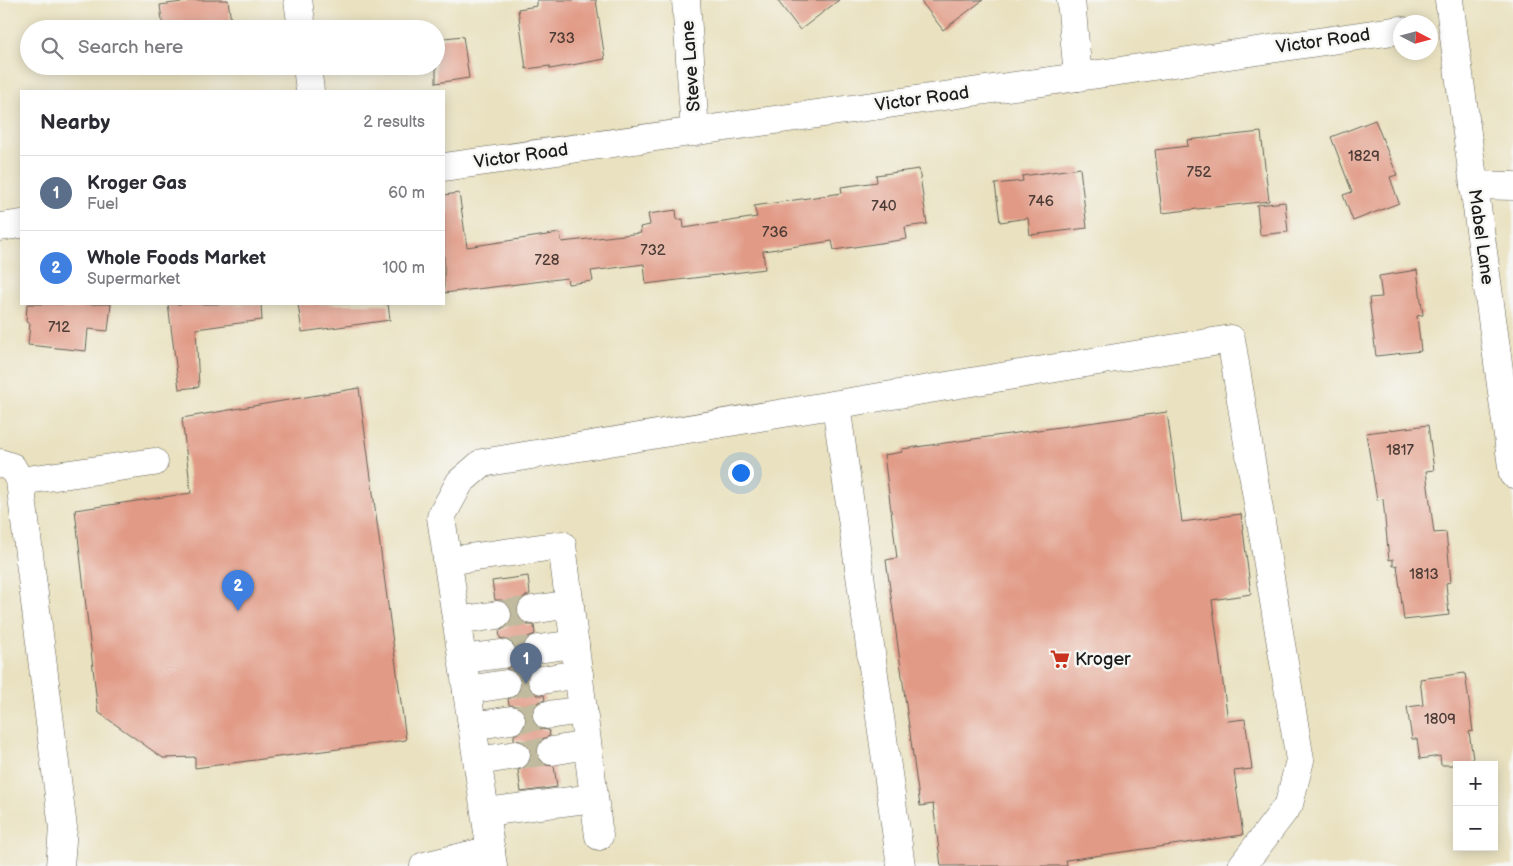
<!DOCTYPE html>
<html lang="en">
<head>
<meta charset="utf-8">
<style>
  :root { --surface:#fff; --page:#f2f2f3; --text:#2b2b33; --muted:#7c7c81; --line:#e1e1e2; --accent:#c8321e }
  body { margin:0; font-family:"Balsamiq Sans",sans-serif; background:var(--page); color:var(--text) }
  .controls { position:absolute; right:15px; bottom:15px; display:grid; overflow:hidden; border-radius:0px; box-shadow:0 2px 12px #0003 }
  .controls button { width:45px; height:45px; display:grid; place-items:center; padding:0; border:0; border-bottom:1px solid var(--line); background:var(--surface); color:var(--text); font:25px sans-serif }
  .compass { position:absolute; left:1393px; top:15px; width:45px; height:45px; border-radius:50%; background:var(--surface); box-shadow:0 2px 12px #0003; rotate:96deg }
  .you { position:absolute; left:740px; top:472px; width:18px; height:18px; margin:-12px; border:4px solid #fff; border-radius:50%; background:#1a73e8; box-shadow:0 0 0 8px #1a73e833 }
  .badge { display:grid; place-items:center; width:32px; height:32px; border-radius:50%; background:var(--accent); color:#fff; font-size:16px; font-weight:700 }
  .pin { position:absolute; translate:-50% -41px; filter:drop-shadow(0 1px 2px #0008) }
  .pin::after { content:''; position:absolute; top:26px; width:18px; height:15px; background:inherit; clip-path:polygon(0 0,100% 0,50% 100%) }
  .list { margin:0; padding:0; list-style:none }
  h2 { display:flex; justify-content:space-between; align-items:center; height:65px; margin:0; padding:0 20px; font-size:21px }
  h2 small { font-size:16px; font-weight:400; color:var(--muted) }
  .list li { display:grid; grid-template-columns:32px 1fr auto; gap:15px; align-items:center; box-sizing:border-box; height:75px; padding:0 20px; border-top:1px solid var(--line) }
  .list b { display:block; font-size:19px; white-space:nowrap }
  .list p { margin:0; font-size:16px; white-space:nowrap; color:var(--muted) }
  .list em { font-size:16px; font-style:normal; color:var(--muted) }
  .icon { flex:none; width:28px; height:28px; fill:none; stroke:currentColor; stroke-width:2; stroke-linecap:round; stroke-linejoin:round }
  .map { position:relative; flex:none; width:1513px; height:866px; overflow:hidden }
  .search { position:absolute; background:var(--surface); box-shadow:0 2px 12px #0003; left:20px; top:20px; width:425px; height:55px; display:flex; align-items:center; gap:12px; box-sizing:border-box; padding:0 18px; border-radius:28px; color:var(--muted); font-size:19px }
  .panel { position:absolute; background:var(--surface); box-shadow:0 2px 12px #0003; left:20px; top:90px; width:425px; height:215px; border-radius:0px }
  .map>svg:first-child { display:block }
</style>
</head>
<body>
<div class="map">
<svg width="1513" height="866" viewBox="0 0 1513 866">
  <rect width="100%" height="100%" fill="#f6f6f2"/>
  <filter id="ink" filterUnits="userSpaceOnUse"><feTurbulence type="fractalNoise" baseFrequency=".02" numOctaves="2"/><feDisplacementMap in="SourceGraphic" scale="10" xChannelSelector="R" yChannelSelector="G"/><feConvolveMatrix kernelMatrix="1 2 1 2 8 2 1 2 1" color-interpolation-filters="sRGB"/></filter>
  <filter id="wash" filterUnits="userSpaceOnUse"><feTurbulence type="fractalNoise" baseFrequency=".0096" numOctaves="4" result="noise"/><feDisplacementMap in="SourceGraphic" scale="20" xChannelSelector="R" yChannelSelector="G"/><feGaussianBlur stdDeviation="1.12" result="paint"/><feColorMatrix in="noise" values="0 0 0 0 0 0 0 0 0 0 0 0 0 0 0 0 0 1.4 0 .05"/><feComposite in="paint" operator="in"/></filter>
  <g filter="url(#wash)">
    <rect width="100%" height="100%" fill="#e9e1bf"/>
    <g id="blocks">
      <g fill="#e19a85">
        <path d="M196 0H228L232 29H163L160 5Z"/>
        <path d="M537 0H596L605 59 550 69V66L526 69 518 9 537 6Z"/>
        <path d="M777 0H839L800 30Z"/>
        <path d="M920 0H983L943 30Z"/>
        <path d="M463 36 469 78 436 83V39Z"/>
        <path d="M1375 120 1397 175 1390 177 1399 203 1353 221 1343 195 1352 192 1331 137Z"/>
        <path d="M1261 132 1269 201 1162 213 1155 150 1188 146 1187 140Z"/>
        <path d="M1080 168 1087 228 1030 235 1028 218 1000 222 995 184 1023 181 1022 176Z"/>
        <path d="M919 169 927 224 905 227 907 239 834 250 832 241 763 251 765 269 646 284 644 264 591 271 593 281 568 284 567 278 444 293V195L459 193 467 247 560 233 562 242 641 233 640 227 650 225 648 214 676 210 677 220 683 219 684 228 757 217 754 206 842 193 841 187 877 182 876 175Z"/>
        <path d="M1285 202 1288 232 1260 235 1257 205Z"/>
        <path d="M1417 270 1423 315 1417 316 1421 351 1376 356 1369 298 1382 297 1379 276Z"/>
        <path d="M27 304H111L108 331 88 329 86 351 28 345 30 323 26 322Z"/>
        <path d="M168 304H261L262 320 196 329 199 387 179 389Z"/>
        <path d="M298 304H388L390 320 302 332Z"/>
        <path d="M359 388 406 740 195 768V757L163 758 98 712 75 510 191 493 182 418Z"/>
        <path d="M1167 412 1182 522 1241 514 1251 594 1212 600 1228 721 1245 719 1252 769 1234 771 1243 835 1066 860 1067 866H941L933 804 920 806 886 560 897 558 884 455 902 452V449Z"/>
        <path d="M1428 425 1434 470 1426 471 1434 533 1446 532 1451 582 1446 583 1449 615 1404 620 1397 565 1393 566V559L1389 560 1383 499 1377 500 1366 433Z"/>
        <path d="M528 576 530 594 522 598 518 604 517 612 520 620 527 625H534L535 634 528 637 524 643 523 651 526 659 533 664 540 665 532 668 527 675V682L530 690 537 695H544L545 700 538 702 533 709 532 718 534 724 541 729 549 730 550 736 542 739 537 746V753L540 761 546 765 554 766 557 787 521 792 518 770 526 767 530 761 531 753 528 745 522 741 514 740V735L520 732 525 726 526 718 523 710 517 706 509 705 508 699 516 696 521 689V682L518 674 512 670 506 669 512 666 516 660 517 652 515 645 508 640 500 638 499 631 507 627 512 620V613L509 605 502 600H495L492 581Z"/>
        <path d="M1465 673 1473 731 1469 732 1474 765H1441L1440 756 1420 759 1417 739H1412L1407 707 1423 705 1420 679Z"/>
      </g>
    </g>
  </g>
  <g filter="url(#ink)">
    <use href="#blocks" fill-opacity="0" stroke="#646155" stroke-width="1"/>
    <g fill="none" stroke-linecap="round" stroke-linejoin="round">
      <g stroke="#c0ba9e" stroke-width="28" stroke-dasharray="28 14" stroke-linecap="butt">
        <path d="M497 615 532 610"/>
        <path d="M502 654 538 649"/>
        <path d="M506 684 542 680"/>
        <path d="M511 720 547 715"/>
        <path d="M516 755 552 751"/>
      </g>
      <defs>
        <g id="minor">
          <path d="M298 0 302 29"/>
          <path d="M686 0 695 132"/>
          <path d="M1071 0 1078 77"/>
          <path d="M1449 0 1513 474"/>
          <path d="M307 66 310 91"/>
          <path d="M444 167 1078 77 1400 30"/>
          <path d="M1474 185 1513 186"/>
          <path d="M0 227 21 224"/>
          <path d="M836 405 901 866"/>
          <path d="M0 463 12 467 20 481 63 828 60 866"/>
          <path d="M20 481 154 462"/>
          <path d="M447 561 562 545 599 836"/>
          <path d="M532 610 570 604"/>
          <path d="M457 621 497 615"/>
          <path d="M538 649 575 644"/>
          <path d="M463 659 502 654"/>
          <path d="M542 680 579 674"/>
          <path d="M467 690 506 684"/>
          <path d="M547 715 583 710"/>
          <path d="M472 726 511 720"/>
          <path d="M552 751 587 745"/>
          <path d="M478 761 516 755"/>
          <path d="M486 812 594 798"/>
          <path d="M424 866 491 850"/>
          <path d="M493 866 441 517 460 482 482 463 1231 339 1300 760 1289 804 1242 866"/>
        </g>
      </defs>
      <use href="#minor" stroke="#646155" stroke-width="29"/>
      <use href="#minor" stroke="#fff" stroke-width="28"/>
    </g>
  </g>
  <defs>
    <symbol id="supermarket-bare" viewBox="-9 -9 18 18"><path d="M-6-5.5h2.5l.6 2H6L4.5 2H-2.5L-4.4-4H-6ZM-1.5 3.2a1.3 1.3 0 1 0 .1 0ZM3 3.2a1.3 1.3 0 1 0 .1 0Z" fill="#c8321e" stroke="#f6f6f2" stroke-width="2.5" paint-order="stroke"/></symbol>
  </defs>
  <g fill-rule="evenodd">
    <use href="#supermarket-bare" x="1046" y="645" width="28" height="28"/>
  </g>
  <g text-anchor="middle" dominant-baseline="central" stroke-width="5" stroke-linejoin="round" paint-order="stroke">
    <g font-size="15" fill="#4d3c36">
      <text x="562" y="38">733</text>
      <text x="1364" y="156">1829</text>
      <text x="1199" y="172">752</text>
      <text x="1041" y="201">746</text>
      <text x="884" y="206">740</text>
      <text x="775" y="232">736</text>
      <text x="653" y="250">732</text>
      <text x="547" y="260">728</text>
      <text x="59" y="327">712</text>
      <text x="1400" y="450">1817</text>
      <text x="1424" y="574">1813</text>
      <text x="1440" y="719">1809</text>
    </g>
    <g font-size="18" fill="#1c1c1c" stroke="#f6f6f2">
      <text transform="translate(1323 41) rotate(-8)">Victor Road</text>
      <text transform="translate(691 66) rotate(-94)">Steve Lane</text>
      <text transform="translate(922 99) rotate(-8)">Victor Road</text>
      <text transform="translate(521 156) rotate(-8)">Victor Road</text>
      <text transform="translate(1481 237) rotate(82)">Mabel Lane</text>
    </g>
    <g font-size="18" fill="#1c1c1c" stroke="#f6f6f2" text-anchor="start">
      <text x="1075" y="659">Kroger</text>
    </g>
  </g>
</svg>
<div class="controls">
<button>+</button>
<button>−</button>
</div>
<svg class="compass" viewBox="-18 -18 36 36"><path d="M0-13l5 13h-10z" fill="#e53935"/><path d="M0 13l5-13h-10z" fill="#7c7c81"/></svg>
<div class="you"></div>
<div class="pin badge" style="left:526px;top:684px;background:#5c6f8a">1</div>
<div class="pin badge" style="left:238px;top:611px;background:#3f7fe0">2</div>
<div class="search"><svg class="icon" aria-label="search" viewBox="0 0 24 24"><circle cx="10" cy="10" r="6"/><path d="M15 15l6 6"/></svg>Search here</div>
<section class="panel">
<h2>Nearby<small>2 results</small></h2>
<ul class="list">
<li><span class="badge" style="background:#5c6f8a">1</span><div><b>Kroger Gas</b><p>Fuel</p></div><em>60 m</em></li>
<li><span class="badge" style="background:#3f7fe0">2</span><div><b>Whole Foods Market</b><p>Supermarket</p></div><em>100 m</em></li>
</ul>
</section>
</div>
</body>
</html>
